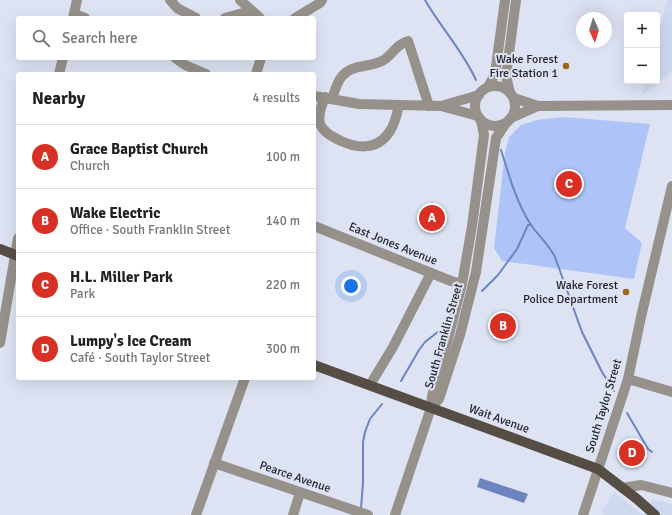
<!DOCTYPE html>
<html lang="en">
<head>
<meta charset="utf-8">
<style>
  :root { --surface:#fff; --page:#f2f2f2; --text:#202124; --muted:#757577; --line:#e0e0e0; --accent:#d93025 }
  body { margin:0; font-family:Signika,sans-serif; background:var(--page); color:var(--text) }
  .controls { position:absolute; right:12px; top:12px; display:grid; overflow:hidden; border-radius:4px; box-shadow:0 4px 16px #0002 }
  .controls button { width:36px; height:36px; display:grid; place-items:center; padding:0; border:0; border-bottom:1px solid var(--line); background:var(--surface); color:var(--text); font:20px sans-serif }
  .compass { position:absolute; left:576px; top:12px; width:36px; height:36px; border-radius:50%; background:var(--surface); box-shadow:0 4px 16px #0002; rotate:176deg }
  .you { position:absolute; left:351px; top:286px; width:14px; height:14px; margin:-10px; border:3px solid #fff; border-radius:50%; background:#1a73e8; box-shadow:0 0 0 6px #1a73e833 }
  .badge { display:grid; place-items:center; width:26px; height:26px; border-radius:50%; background:var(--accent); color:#fff; font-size:13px; font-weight:700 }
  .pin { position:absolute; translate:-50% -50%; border:2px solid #fff; box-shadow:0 1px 4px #0006 }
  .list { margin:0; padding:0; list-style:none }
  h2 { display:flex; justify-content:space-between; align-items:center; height:52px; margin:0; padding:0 16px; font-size:17px }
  h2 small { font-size:13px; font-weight:400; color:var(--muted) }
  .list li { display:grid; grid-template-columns:26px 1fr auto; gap:12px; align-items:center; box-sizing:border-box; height:64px; padding:0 16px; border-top:1px solid var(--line) }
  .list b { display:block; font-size:15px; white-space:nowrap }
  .list p { margin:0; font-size:13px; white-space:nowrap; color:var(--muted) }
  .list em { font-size:13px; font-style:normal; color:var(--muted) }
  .icon { flex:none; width:22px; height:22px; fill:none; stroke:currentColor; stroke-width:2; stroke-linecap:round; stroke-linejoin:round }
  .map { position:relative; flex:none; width:672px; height:515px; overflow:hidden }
  .search { position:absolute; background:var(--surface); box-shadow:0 4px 16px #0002; left:16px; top:16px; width:300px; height:44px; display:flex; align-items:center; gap:10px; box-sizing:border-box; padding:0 14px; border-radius:4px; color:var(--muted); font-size:15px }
  .panel { position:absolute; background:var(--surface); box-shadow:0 4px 16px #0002; left:16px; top:72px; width:300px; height:308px; border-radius:4px }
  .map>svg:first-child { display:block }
</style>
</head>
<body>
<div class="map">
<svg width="672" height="515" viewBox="0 0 672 515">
  <rect width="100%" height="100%" fill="#dde3f3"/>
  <g fill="#ced8ee">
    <path d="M667 0H672V71L642 95 646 81H657V38Z"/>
    <path d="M614 492 643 515H606L601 512Z"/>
    <path d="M652 499 672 504V515H644Z"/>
  </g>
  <path fill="#aec4f9" d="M564 117 650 124 625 228 642 243 634 279 502 261 494 248 505 153 509 137 521 125 537 120Z"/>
  <path fill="#6c84c0" d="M480 478 528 494 524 503 477 487Z"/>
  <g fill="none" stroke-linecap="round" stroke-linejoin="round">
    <g stroke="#6c84c0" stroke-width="2">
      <path d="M425 0C441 28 463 51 476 80"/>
      <path d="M501 150C509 175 516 202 531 225 539 236 549 245 555 257L582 332 602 372 614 391"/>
      <path d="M482 291 498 275 517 249 528 225H531"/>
      <path d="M401 381 419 350 425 342 439 331"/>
      <path d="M627 413 648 449 652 452"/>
      <path d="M361 508 363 483V442L365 432 370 419 382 404"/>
    </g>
    <g stroke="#96918b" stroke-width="10">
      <path d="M170 0 177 8 196 18"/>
      <path d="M240 0 260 18"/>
      <path d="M74 14 85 18"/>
      <path d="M73 18 77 0"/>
      <path d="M225 18 243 13 252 12"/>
      <path d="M295 18 320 3 322 0"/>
      <path d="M175 58 185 65 206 74"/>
      <path d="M59 74 63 58"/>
      <path d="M256 74 261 58"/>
      <circle cx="495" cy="106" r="20"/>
      <path d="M488 87 495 74 505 0"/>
      <path d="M510 93 506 76 516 0"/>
      <path d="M314 96 359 104 441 106 478 116"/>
      <path d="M325 97C322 105 317 115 320 124 324 133 333 137 341 141 359 149 378 150 390 131 395 124 397 114 399 105"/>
      <path d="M514 98 538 106"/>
      <path d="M332 99C338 79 342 69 364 66 370 65 376 64 382 61 392 56 396 44 408 41L429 106"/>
      <path d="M441 106 479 95"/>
      <path d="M511 118 538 106 672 105"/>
      <path d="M314 226 451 281 462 284"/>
      <path d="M0 343 18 238"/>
      <path d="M628 379 672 392"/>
      <path d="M370 385 393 347 431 273"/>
      <path d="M431 408 432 396 450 331 462 284 472 226 484 135 481 120"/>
      <path d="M214 463 368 515"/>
      <path d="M623 488 641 485 672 493"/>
      <path d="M196 515 245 378"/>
      <path d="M293 515 300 493"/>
      <path d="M395 515 431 408 439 399 460 335 476 272 496 138 506 123"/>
      <path d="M583 515 628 379 641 317 672 186"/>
    </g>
    <g stroke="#564e45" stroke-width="10">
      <path d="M0 249 18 256"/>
      <path d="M314 365 598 469 637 499 655 515"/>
    </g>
  </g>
  <g fill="#98661a" stroke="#dde3f3" stroke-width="1.5">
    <circle cx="566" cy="66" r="4"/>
    <circle cx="626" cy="292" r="4"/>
  </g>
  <g text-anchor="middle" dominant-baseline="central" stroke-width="4" stroke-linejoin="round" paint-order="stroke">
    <g font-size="12" fill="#23262c" stroke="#dde3f3" text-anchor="end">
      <text x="558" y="59">Wake Forest<tspan x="558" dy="14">Fire Station 1</tspan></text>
      <text x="618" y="285">Wake Forest<tspan x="618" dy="14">Police Department</tspan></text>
    </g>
    <g font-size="12" fill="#23262c" stroke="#dde3f3">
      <text transform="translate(393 244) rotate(22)">East Jones Avenue</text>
      <text transform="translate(444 336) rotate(-74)">South Franklin Street</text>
      <text transform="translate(604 406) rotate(-73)">South Taylor Street</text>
      <text transform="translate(499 419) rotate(20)">Wait Avenue</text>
      <text transform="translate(295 477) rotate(19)">Pearce Avenue</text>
    </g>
  </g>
</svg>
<div class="controls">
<button>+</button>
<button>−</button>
</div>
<svg class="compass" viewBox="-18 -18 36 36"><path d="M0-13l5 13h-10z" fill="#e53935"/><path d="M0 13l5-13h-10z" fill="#757577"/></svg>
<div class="you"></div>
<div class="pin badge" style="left:432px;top:218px">A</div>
<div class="pin badge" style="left:503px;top:326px">B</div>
<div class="pin badge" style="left:569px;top:184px">C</div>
<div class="pin badge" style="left:632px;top:453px">D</div>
<div class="search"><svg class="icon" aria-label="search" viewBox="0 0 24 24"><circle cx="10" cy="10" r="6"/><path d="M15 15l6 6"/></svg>Search here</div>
<section class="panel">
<h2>Nearby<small>4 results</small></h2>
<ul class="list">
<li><span class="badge">A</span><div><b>Grace Baptist Church</b><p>Church</p></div><em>100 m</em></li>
<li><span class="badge">B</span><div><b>Wake Electric</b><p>Office · South Franklin Street</p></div><em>140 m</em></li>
<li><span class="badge">C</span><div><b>H.L. Miller Park</b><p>Park</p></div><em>220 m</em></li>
<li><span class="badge">D</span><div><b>Lumpy's Ice Cream</b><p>Café · South Taylor Street</p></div><em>300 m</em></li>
</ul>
</section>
</div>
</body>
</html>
